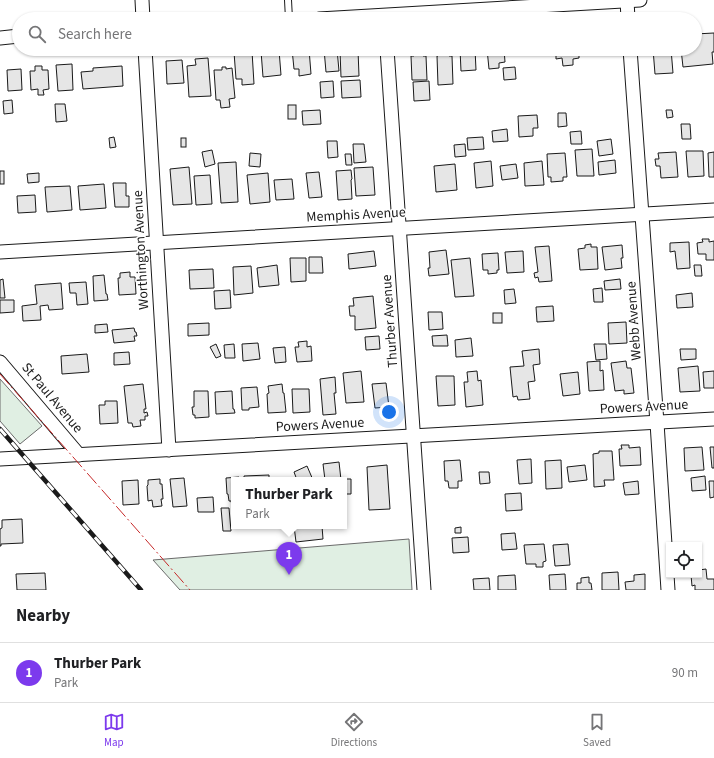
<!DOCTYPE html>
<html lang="en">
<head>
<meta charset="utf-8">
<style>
  :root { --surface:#fff; --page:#f2f2f2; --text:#202124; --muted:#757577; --line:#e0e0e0; --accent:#7c3aed }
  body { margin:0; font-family:"Source Sans 3",sans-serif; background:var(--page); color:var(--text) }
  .controls { position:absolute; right:12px; bottom:12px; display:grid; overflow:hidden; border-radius:0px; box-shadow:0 1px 3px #0004 }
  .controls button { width:36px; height:36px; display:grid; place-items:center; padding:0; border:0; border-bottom:1px solid var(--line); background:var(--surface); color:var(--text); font:20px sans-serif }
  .you { position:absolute; left:389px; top:412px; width:14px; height:14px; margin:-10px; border:3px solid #fff; border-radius:50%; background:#1a73e8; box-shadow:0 0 0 6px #1a73e833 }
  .badge { display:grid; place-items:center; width:26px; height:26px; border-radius:50%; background:var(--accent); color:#fff; font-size:13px; font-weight:700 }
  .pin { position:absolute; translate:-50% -33px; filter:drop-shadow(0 1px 2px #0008) }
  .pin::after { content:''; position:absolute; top:21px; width:14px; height:12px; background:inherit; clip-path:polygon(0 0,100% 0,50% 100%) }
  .popup { position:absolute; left:231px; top:477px; width:116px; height:52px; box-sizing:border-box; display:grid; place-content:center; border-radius:0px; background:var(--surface); filter:drop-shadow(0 1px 3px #0005); font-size:13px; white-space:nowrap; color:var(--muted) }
  .popup b { font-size:15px; color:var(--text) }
  .popup::after { content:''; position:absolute; left:50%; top:100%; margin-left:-8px; border:8px solid transparent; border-top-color:var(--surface) }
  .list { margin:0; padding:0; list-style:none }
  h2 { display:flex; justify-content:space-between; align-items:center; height:52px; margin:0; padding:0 16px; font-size:17px }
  h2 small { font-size:13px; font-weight:400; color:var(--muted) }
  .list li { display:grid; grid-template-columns:26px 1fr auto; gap:12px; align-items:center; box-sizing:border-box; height:60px; padding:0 16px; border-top:1px solid var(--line) }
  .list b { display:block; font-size:15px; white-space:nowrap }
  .list p { margin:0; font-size:13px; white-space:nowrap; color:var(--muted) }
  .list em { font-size:13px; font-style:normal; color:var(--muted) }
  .icon { flex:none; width:22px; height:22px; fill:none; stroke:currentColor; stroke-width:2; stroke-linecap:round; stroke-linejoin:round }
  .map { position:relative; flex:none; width:714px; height:590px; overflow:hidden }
  .search { position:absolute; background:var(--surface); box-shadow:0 1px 3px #0004; left:12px; right:12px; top:12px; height:44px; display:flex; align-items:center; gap:10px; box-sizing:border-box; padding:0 14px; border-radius:22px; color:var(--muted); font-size:15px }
  .sheet { height:112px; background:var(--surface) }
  nav { display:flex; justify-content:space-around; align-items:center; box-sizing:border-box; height:56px; border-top:1px solid var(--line); background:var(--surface); font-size:11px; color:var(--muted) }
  nav a { display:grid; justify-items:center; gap:2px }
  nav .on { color:var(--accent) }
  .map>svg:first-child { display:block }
</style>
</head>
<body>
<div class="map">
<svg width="714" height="590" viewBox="0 0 714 590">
  <rect width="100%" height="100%" fill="#fff"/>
  <g fill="#e0efe3" stroke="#6a6a6a">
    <path d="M0 379 42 426 20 444 0 421Z"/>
    <path d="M409 539 412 590H180L153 560Z"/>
  </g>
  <g fill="#e6e6e6" stroke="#1a1a1a">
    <path d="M714 33V52H712L713 64 683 67 681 49H695V34Z"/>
    <path d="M292 49H309L311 74 299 76V69H294Z"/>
    <path d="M324 49H337L339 71 326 72Z"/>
    <path d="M460 49H475L476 70 461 71Z"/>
    <path d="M487 49H504L505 62 499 63V68L489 69Z"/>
    <path d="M556 49H579V58L573 59V65L563 66 562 58 556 59Z"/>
    <path d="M588 49H605V54L589 55Z"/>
    <path d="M653 49H671L673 73 655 74Z"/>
    <path d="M279 50 281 75 263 77 261 51Z"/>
    <path d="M358 50 359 76 341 77 340 51Z"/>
    <path d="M252 51 254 84 242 85V79H236L234 52Z"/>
    <path d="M423 51V56H426L427 80H412L411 56H414L413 52Z"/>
    <path d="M438 51H449V56H452L453 84 438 85 437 56H438Z"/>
    <path d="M208 58 211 96 189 97 187 66 196 65 195 59Z"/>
    <path d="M182 60 184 83 167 84 166 61Z"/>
    <path d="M72 64 73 90 58 91 56 65Z"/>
    <path d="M35 66H42V70H48L49 89 43 90 44 95H38V89L31 90 30 71H35Z"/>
    <path d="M122 66 123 86 83 89 81 72 93 71V68Z"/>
    <path d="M222 67H226V69L232 68 235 98 229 99 230 107 221 108 220 100H216L214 70H222Z"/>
    <path d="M515 67 516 79 504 80 503 68Z"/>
    <path d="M21 69 22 90 8 91 7 70Z"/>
    <path d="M360 80 361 97 342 98 341 81Z"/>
    <path d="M333 81 334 97 321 98 320 82Z"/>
    <path d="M429 81 430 100 414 101 413 82Z"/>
    <path d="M12 100 13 113 4 114 3 101Z"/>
    <path d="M55 104H65L67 121 56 122Z"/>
    <rect x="288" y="105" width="8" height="14"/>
    <path d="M320 110 321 124 303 125 302 111Z"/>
    <path d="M666 110H672L673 117 667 118Z"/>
    <path d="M558 113H566L567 126 558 127Z"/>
    <path d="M537 115 538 128H533V136L519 137 518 116Z"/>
    <path d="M681 124H690L691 139H682Z"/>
    <path d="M507 129 508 141 493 142 492 131Z"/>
    <path d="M581 131 582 144H571L570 132Z"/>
    <path d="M114 137 116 147 110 148 109 138Z"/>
    <path d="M483 137 484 149 468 150 467 138Z"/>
    <rect x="181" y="138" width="5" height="9"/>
    <path d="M611 139 613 154 599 156 597 141Z"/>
    <path d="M327 141H337L338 157 328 158Z"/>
    <path d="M353 144H364L366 162 354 163Z"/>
    <path d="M465 144 466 156 455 157 454 145Z"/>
    <path d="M592 149 594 176H577L575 150Z"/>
    <path d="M212 150 215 164 205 167 202 152Z"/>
    <path d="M686 151H703L704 176 688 177Z"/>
    <path d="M676 152 678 177 661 178 660 166H656L655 159H659L658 153Z"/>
    <path d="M714 152V177H709L708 153Z"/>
    <path d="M250 153 261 154 260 167 249 166Z"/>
    <path d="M565 153 567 177H563V181L551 182V177H548L547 154Z"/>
    <path d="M345 154H351L352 165H346Z"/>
    <path d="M615 160 616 173 599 175 598 162Z"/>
    <path d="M491 161 493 186 476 188 474 163Z"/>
    <path d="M542 161 544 185 525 186 524 163Z"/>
    <path d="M236 162 238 202 221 203 218 163Z"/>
    <path d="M455 164 457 190 436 192 434 166Z"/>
    <path d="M516 164 518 178 502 180 500 166Z"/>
    <path d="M189 167 192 204 173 205 170 169Z"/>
    <path d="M373 167 375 195 356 196 354 168Z"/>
    <path d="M351 170 352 179 351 180 352 199 338 200 336 171Z"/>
    <rect x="0" y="171" width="4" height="13"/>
    <path d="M319 172 322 197 309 198 306 173Z"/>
    <path d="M39 173V182L28 183 27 174Z"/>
    <path d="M268 173 270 202 250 204 247 175Z"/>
    <path d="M210 175 212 204 196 205 194 176Z"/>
    <path d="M292 179 294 199 276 200 274 180Z"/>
    <path d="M113 183H126V196H129V207H115Z"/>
    <path d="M104 184 106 208 80 210 78 186Z"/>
    <path d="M70 186 72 210 47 212 45 187Z"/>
    <path d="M35 195 36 212 18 213 17 196Z"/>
    <path d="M702 239H709V242L714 241V260H706V254H698L697 243 703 242Z"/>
    <path d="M689 242 690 268 677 269 675 251 670 252V243Z"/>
    <path d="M591 244V247H597L598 269 580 270 578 249 585 248V245Z"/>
    <path d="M622 245 623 258H621L622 268 605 270 602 247Z"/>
    <path d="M549 246 552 281 539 282 538 277 535 278 534 273 538 272 535 247Z"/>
    <path d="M446 250 449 274 429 276 428 268H430L429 252Z"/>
    <path d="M374 251 376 266 349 269 348 254Z"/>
    <path d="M523 251 524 272 507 273 505 252Z"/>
    <path d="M498 253 499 270H497V273L488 274V270H483L482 254Z"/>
    <path d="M309 257H322L323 273H309Z"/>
    <path d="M290 258H306V281L291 282Z"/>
    <path d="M470 258 474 296 455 297 451 260Z"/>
    <path d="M277 265 279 285 259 287 257 268Z"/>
    <path d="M694 265H701L702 276H695Z"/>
    <path d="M251 266 253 293 234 295 233 267Z"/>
    <path d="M213 269 214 288 190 289 189 270Z"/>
    <path d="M130 272V277H135L136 294 119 295 118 278H120V273Z"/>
    <path d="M104 275 106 294H107L108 300 94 301 93 276Z"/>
    <path d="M3 279 5 298H0V280Z"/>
    <path d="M620 279 621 289 605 290 604 281Z"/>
    <path d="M86 282 88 304 77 305 76 293H70L69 283Z"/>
    <path d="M61 283 63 309 49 310 48 305 40 306 41 320 23 321 22 306 37 304 35 285Z"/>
    <path d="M602 288 603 302H594L593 289Z"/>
    <path d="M514 289 516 303 505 304 504 290Z"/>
    <path d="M230 290 231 308 215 309 214 291Z"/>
    <path d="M692 293 693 307 677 308 676 295Z"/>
    <path d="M373 296 376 328 355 330V316H350L349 306H354L353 298Z"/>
    <path d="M0 300H14V312L0 313Z"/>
    <path d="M553 306 554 321 537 322 536 307Z"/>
    <path d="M428 312H442L443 329 429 330Z"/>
    <rect x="493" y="313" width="9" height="10"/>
    <path d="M626 322 627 343 609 344 608 323Z"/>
    <path d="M209 323V335L188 336V324Z"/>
    <path d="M107 324 108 332 95 333V325Z"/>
    <path d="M134 328 135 332H136L137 336H134L135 341 114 343 112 330Z"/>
    <path d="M447 335 448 346H433L432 336Z"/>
    <path d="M379 336 380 349 366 350 365 337Z"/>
    <path d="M471 338 473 356 456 357 455 340Z"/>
    <path d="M307 341V347L311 346 312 361 297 362 295 347H299L298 342Z"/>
    <path d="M258 343 260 359 243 361 242 344Z"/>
    <path d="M216 344 221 356 216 358 210 347Z"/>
    <path d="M234 344 235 358H225L224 345Z"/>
    <path d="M594 344H606L607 359 596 360Z"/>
    <path d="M285 347 286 362 275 363 273 348Z"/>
    <path d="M539 349 540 364 533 365 535 381 528 382 530 399 518 400 517 396 513 397 510 367 524 366 522 351Z"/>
    <path d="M680 349H696V359L681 360Z"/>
    <path d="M129 352 130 364 114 365V353Z"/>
    <path d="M87 354 89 372 62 374 61 356Z"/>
    <path d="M600 361V371L603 370 604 390 589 391 587 362Z"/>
    <path d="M626 361 627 368H631L634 393 624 394V390L615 391 611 363Z"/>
    <path d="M698 366 700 391 680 392 678 368Z"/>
    <path d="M361 371 364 402 346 403 343 373Z"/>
    <path d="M477 371 478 381 481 380 483 405 466 407 464 382H468L467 372Z"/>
    <path d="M714 371V388H704L703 372Z"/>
    <path d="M578 372 580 394 563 396 560 374Z"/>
    <path d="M436 376H454L455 405 438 406Z"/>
    <path d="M335 377 336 393H334L336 414 323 415 320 379Z"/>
    <path d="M386 383 389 407 375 408 372 384Z"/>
    <path d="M143 384 146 409H144V413L147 412 148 416H145V420H140L141 426 133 427 132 423H128L124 386Z"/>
    <path d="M282 384 283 393H284L286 412 268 413 267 394 269 393 268 386Z"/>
    <path d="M257 387 259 407 249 408V410H242L241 388Z"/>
    <path d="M292 389H309L310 412 293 413Z"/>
    <path d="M194 391H208L209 417 195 418V415H193L192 407H194Z"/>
    <path d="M232 391 233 409H234L235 413 216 414 215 392Z"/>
    <path d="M105 401H117L118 423 100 424 99 405H105Z"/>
    <path d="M621 445H629V448L640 447 641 465 620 466 619 449H622Z"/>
    <path d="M702 447 704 470 685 471 684 448Z"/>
    <path d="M710 447H714V468H712Z"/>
    <path d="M599 451H612L614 480H604L605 486 594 487 593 454 599 453Z"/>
    <path d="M531 459 532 483 519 484 517 460Z"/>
    <path d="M460 460 462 481H458V488H449L448 481H445L444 461Z"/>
    <path d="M561 460 562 488 546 489 545 461Z"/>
    <path d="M339 462 341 480H325L323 464Z"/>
    <path d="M387 465 390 509 369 510 367 467Z"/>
    <path d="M585 465 587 480 569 482 567 467Z"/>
    <path d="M307 466 313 480H297L294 472Z"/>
    <path d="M479 472H489L490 483 480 484Z"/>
    <path d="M269 475V480H244V476Z"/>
    <path d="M705 476 706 490 692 491 691 478Z"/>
    <path d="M239 477V480H234V505H232L231 501H229L228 494H227L226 478Z"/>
    <path d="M184 478 187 506 173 507 170 479Z"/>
    <path d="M160 479V484H162L163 499H161L162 506 153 507 152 500 148 501 147 486 148 485V480Z"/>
    <path d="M343 479H351V494H344V480H343Z"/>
    <path d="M138 480 139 504 123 505 122 481Z"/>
    <path d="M638 481 639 494 625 495 623 483Z"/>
    <path d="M709 481H714V497L710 498Z"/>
    <path d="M521 493 522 510 506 511 505 494Z"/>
    <path d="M213 497 214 512H198L197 498Z"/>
    <path d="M221 508H229L231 531H223Z"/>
    <path d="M22 519 23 543 1 544V546H0V529L2 528V520Z"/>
    <path d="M294 526H322L323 539 296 542Z"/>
    <path d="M461 527V533H455V528Z"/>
    <path d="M515 533 517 549 502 550 501 534Z"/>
    <path d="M468 537 469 552 453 553 452 538Z"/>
    <path d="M544 544 546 561 543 562V567H536V564H526L524 545Z"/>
    <path d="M568 544 570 565 555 566 553 545Z"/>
    <path d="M706 569 707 579H714V590H695V585L692 586 691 575H699V570Z"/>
    <path d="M618 572 619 590H602V573Z"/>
    <path d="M45 573 46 590H17L16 574Z"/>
    <path d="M565 574 566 590H550L549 575Z"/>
    <path d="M645 574V590H626L625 582 634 581V575Z"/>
    <path d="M515 575 516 590H498V576Z"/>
    <path d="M589 577V583H591L592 590H577V583H581V578Z"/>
    <path d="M489 578 490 590H474L473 579Z"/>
  </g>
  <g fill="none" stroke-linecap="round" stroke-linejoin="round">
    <defs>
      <path id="service" d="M288 0 289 19"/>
      <g id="minor">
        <path d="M142 0 143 19"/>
        <path d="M627 0 628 19"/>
        <path d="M319 19 640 0"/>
        <path d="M0 38 19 36"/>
        <path d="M145 49 169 450"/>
        <path d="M387 49 424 590"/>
        <path d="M630 49 657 423 668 590"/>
        <path d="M0 252 714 210"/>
        <path d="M0 362 79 455"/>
        <path d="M0 459 714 419"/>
      </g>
    </defs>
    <use href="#service" stroke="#1a1a1a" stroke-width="8"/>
    <use href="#minor" stroke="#1a1a1a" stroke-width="15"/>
    <use href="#service" stroke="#fff" stroke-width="6"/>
    <use href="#minor" stroke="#fff" stroke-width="13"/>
    <defs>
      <path id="rail" d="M0 429 141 590"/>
    </defs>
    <use href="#rail" stroke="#1a1a1a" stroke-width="4.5"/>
    <use href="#rail" stroke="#fff" stroke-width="3" stroke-dasharray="9" stroke-linecap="butt"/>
    <path stroke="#c62828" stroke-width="1" stroke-dasharray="14 3 2 3" stroke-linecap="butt" d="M0 374 190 590"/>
  </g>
  <g text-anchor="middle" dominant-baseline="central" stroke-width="3" stroke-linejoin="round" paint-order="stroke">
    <g font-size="14" fill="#1a1a1a" stroke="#fff">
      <text transform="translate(356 215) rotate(-3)">Memphis Avenue</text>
      <text transform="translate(141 250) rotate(-93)">Worthington Avenue</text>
      <text transform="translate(390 321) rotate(-94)">Thurber Avenue</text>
      <text transform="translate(634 321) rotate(-94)">Webb Avenue</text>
      <text transform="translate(52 398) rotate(50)">St Paul Avenue</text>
      <text transform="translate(644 407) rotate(-3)">Powers Avenue</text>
      <text transform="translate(320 425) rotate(-3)">Powers Avenue</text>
    </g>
  </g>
</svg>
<div class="controls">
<button><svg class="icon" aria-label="locate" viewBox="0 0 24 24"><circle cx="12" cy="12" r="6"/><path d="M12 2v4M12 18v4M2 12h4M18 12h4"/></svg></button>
</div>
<div class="you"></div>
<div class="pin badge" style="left:289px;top:575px">1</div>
<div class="popup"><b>Thurber Park</b>Park</div>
<div class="search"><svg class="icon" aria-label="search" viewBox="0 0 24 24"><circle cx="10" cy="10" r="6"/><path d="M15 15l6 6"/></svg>Search here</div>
</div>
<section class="sheet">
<h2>Nearby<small></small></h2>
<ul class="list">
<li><span class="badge">1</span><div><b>Thurber Park</b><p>Park</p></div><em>90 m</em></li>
</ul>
</section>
<nav>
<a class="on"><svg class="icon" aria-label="map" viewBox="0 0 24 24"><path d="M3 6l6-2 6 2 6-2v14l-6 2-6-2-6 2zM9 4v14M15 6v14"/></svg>Map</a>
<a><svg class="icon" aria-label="directions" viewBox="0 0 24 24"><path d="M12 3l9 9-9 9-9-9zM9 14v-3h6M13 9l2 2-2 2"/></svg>Directions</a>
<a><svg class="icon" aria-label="saved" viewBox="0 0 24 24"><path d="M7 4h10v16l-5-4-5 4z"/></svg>Saved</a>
</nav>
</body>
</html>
